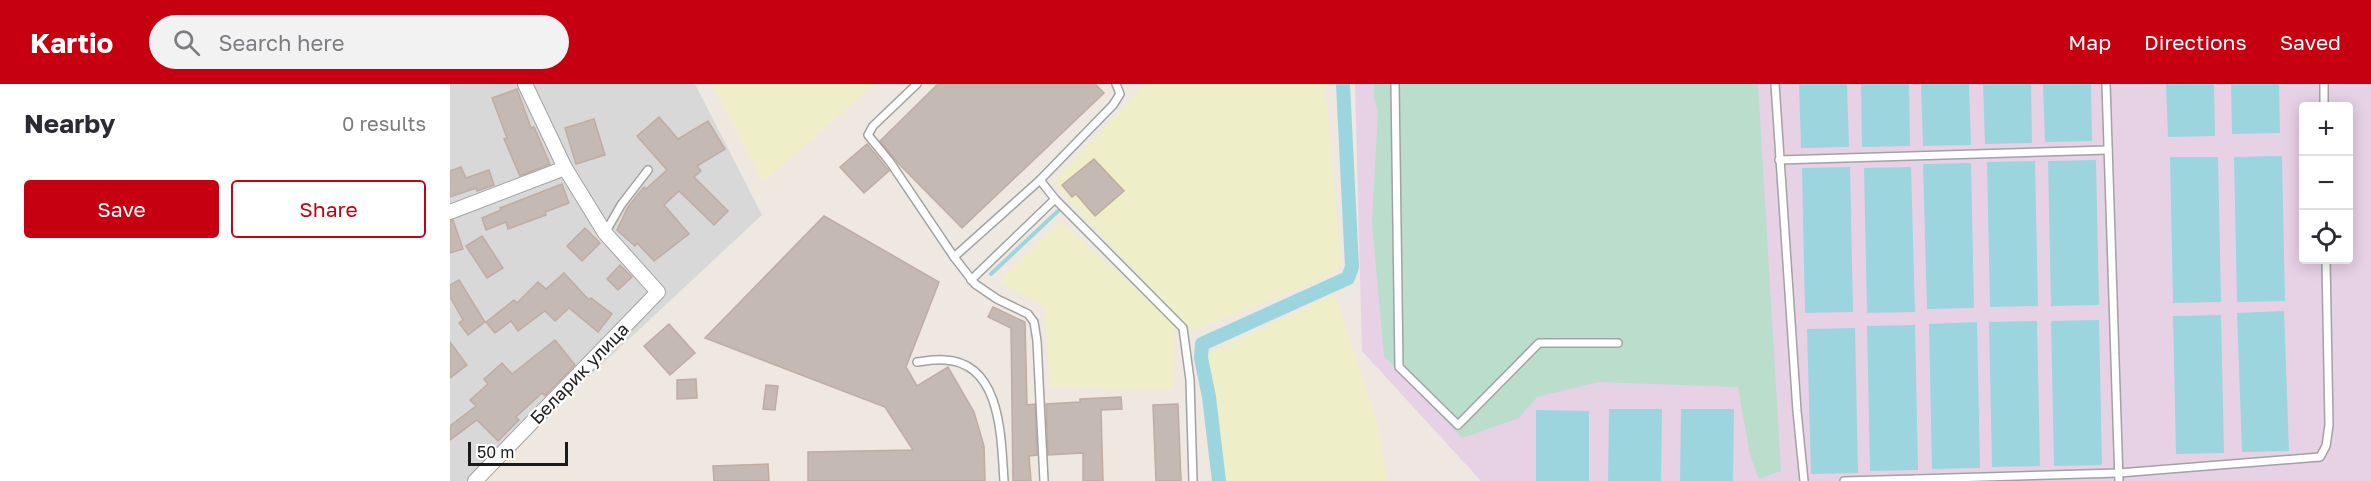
<!DOCTYPE html>
<html lang="en">
<head>
<meta charset="utf-8">
<style>
  :root { --surface:#fff; --page:#f2f2f3; --text:#2b2b33; --muted:#7c7c81; --line:#e1e1e2; --accent:#c60010 }
  body { margin:0; font-family:"Golos Text",sans-serif; background:var(--page); color:var(--text) }
  .controls { position:absolute; right:18px; top:18px; display:grid; overflow:hidden; border-radius:6px; box-shadow:0 3px 15px #0003 }
  .controls button { width:54px; height:54px; display:grid; place-items:center; padding:0; border:0; border-bottom:2px solid var(--line); background:var(--surface); color:var(--text); font:30px sans-serif }
  .scale { position:absolute; left:18px; bottom:15px; width:100px; box-sizing:border-box; padding-left:6px; border:3px solid #1b1b1b; border-top:0; font-size:16px; line-height:21px; white-space:nowrap; color:#1b1b1b; -webkit-text-stroke:4px #fff; paint-order:stroke }
  .list { margin:0; padding:0; list-style:none }
  h2 { display:flex; justify-content:space-between; align-items:center; height:78px; margin:0; padding:0 24px; font-size:26px }
  h2 small { font-size:20px; font-weight:400; color:var(--muted) }
  .actions { display:flex; gap:12px; padding:18px 24px }
  .actions a { flex:1; padding:14px 0; border:2px solid var(--accent); border-radius:6px; text-align:center; font-size:21px; color:var(--accent) }
  .actions .main { background:var(--accent); color:#fff }
  .icon { flex:none; width:33px; height:33px; fill:none; stroke:currentColor; stroke-width:2; stroke-linecap:round; stroke-linejoin:round }
  .map { position:relative; flex:none; width:1921px; height:397px; overflow:hidden }
  header { display:flex; align-items:center; gap:36px; box-sizing:border-box; height:84px; padding:0 30px; background:var(--accent); color:#fff }
  header strong { font-size:28px }
  nav { display:flex; gap:33px; margin-inline-start:auto; font-size:21px }
  .search { width:420px; height:54px; background:var(--page); display:flex; align-items:center; gap:15px; box-sizing:border-box; padding:0 21px; border-radius:33px; color:var(--muted); font-size:22px }
  main { display:flex }
  aside { flex:1; background:var(--surface) }
  .map>svg:first-child { display:block }
</style>
</head>
<body>
<header>
<strong>Kartio</strong>
<div class="search"><svg class="icon" aria-label="search" viewBox="0 0 24 24"><circle cx="10" cy="10" r="6"/><path d="M15 15l6 6"/></svg>Search here</div>
<nav><a>Map</a><a>Directions</a><a>Saved</a></nav>
</header>
<main>
<aside>
<h2>Nearby<small>0 results</small></h2>
<ul class="list">
</ul>
<div class="actions"><a class="main">Save</a><a>Share</a></div>
</aside>
<div class="map">
<svg width="1921" height="397" viewBox="0 0 1921 397">
  <rect width="100%" height="100%" fill="#eee8e0"/>
  <path fill="#d9d8d8" d="M0 0H245L312 131 27 397H0Z"/>
  <path fill="#e7d1e5" fill-rule="evenodd" d="M905 0H1921V397H1031L912 267ZM1854 22H1898V176H1854Z"/>
  <g fill="#eeeec9">
    <path d="M262 0H425L313 98Z"/>
    <path d="M693 0H875L892 182 869 197 742 247 603 99 693 3Z"/>
    <path d="M610 137 725 241 723 305 600 304 595 224 549 198Z"/>
    <path d="M885 210 927 338 937 397H775L757 270Z"/>
  </g>
  <path fill="#bbddcb" d="M924 0H1308L1331 387 1309 395 1300 371 1288 303 1148 298 1087 313 1069 334 1012 354 934 272 922 139 928 27 924 13Z"/>
  <g fill="#9dd5df">
    <path d="M1349 0H1397L1399 63 1351 64Z"/>
    <path d="M1411 0H1459L1460 62 1412 63Z"/>
    <path d="M1471 0H1519L1521 61 1473 62Z"/>
    <path d="M1533 0H1581L1582 59 1535 60Z"/>
    <path d="M1593 0H1641L1642 57 1595 58Z"/>
    <path d="M1716 0H1764L1765 52 1718 53Z"/>
    <path d="M1781 0H1829L1830 49 1782 50Z"/>
    <path d="M1832 72 1835 217 1787 218 1784 73Z"/>
    <path d="M1720 73H1768L1771 218 1723 219Z"/>
    <path d="M1646 76 1649 221 1601 222 1598 77Z"/>
    <path d="M1585 77 1588 222 1540 223 1537 78Z"/>
    <path d="M1521 79 1524 224 1477 225 1473 80Z"/>
    <path d="M1400 83 1403 228 1355 229 1352 84Z"/>
    <path d="M1461 83 1465 228 1417 229 1414 84Z"/>
    <path d="M1834 227 1839 367 1792 368 1787 229Z"/>
    <path d="M1771 231 1774 369 1726 370 1723 232Z"/>
    <path d="M1649 236 1652 381 1604 382 1601 237Z"/>
    <path d="M1587 237 1590 382 1542 383 1539 238Z"/>
    <path d="M1527 238 1530 384 1482 385 1479 240Z"/>
    <path d="M1465 241 1468 386 1420 387 1417 242Z"/>
    <path d="M1405 244 1408 389 1361 390 1357 245Z"/>
    <path d="M1159 325H1212L1211 397H1158Z"/>
    <path d="M1231 325H1284L1283 397H1230Z"/>
    <path d="M1086 326 1139 327V397H1086Z"/>
  </g>
  <g fill="none" stroke-linecap="round" stroke-linejoin="round">
    <path stroke="#9dd5df" stroke-width="4" d="M541 190 608 127"/>
    <path stroke="#9dd5df" stroke-width="14" d="M769 397 759 313 751 274 752 260 898 194 902 183 893 0"/>
  </g>
  <g fill="#c5b9b3" stroke="#c0aca1" stroke-width="1.5">
    <path d="M488 0H645L654 9 512 144 448 79 430 57Z"/>
    <path d="M67 5 81 44 84 43 100 80 70 92 54 55 57 54 42 14Z"/>
    <path d="M209 33 228 55 258 37 275 65 247 82 251 87 244 93 278 127 264 141 229 107 214 121 239 150 204 177 187 159 185 162 167 146 178 123 194 103 196 105 217 86 187 52Z"/>
    <path d="M144 35 155 71 126 80 115 44Z"/>
    <path d="M417 60 439 87 414 109 390 83Z"/>
    <path d="M644 75 674 107 645 132 626 110 622 113 612 101Z"/>
    <path d="M11 83 16 94 39 86 44 101 27 107 26 104 0 113V87Z"/>
    <path d="M112 100 119 119 95 128 96 131 58 145 56 138 36 146 32 134 51 126 50 124Z"/>
    <path d="M374 132 489 198 456 283 467 302 498 283 524 328 534 362 535 397H358V368L463 366 435 323 255 254Z"/>
    <path d="M3 136 13 165 0 169V137Z"/>
    <path d="M135 144 150 159 132 177 117 162Z"/>
    <path d="M32 152 53 184 37 194 16 162Z"/>
    <path d="M170 181 182 193 168 206 157 195Z"/>
    <path d="M114 189 139 216 141 214 162 230 148 248 119 224 105 237 95 227 68 247 61 237 45 249 36 238 64 216 67 219 88 198 96 205Z"/>
    <path d="M9 196 35 238 18 251 9 239 13 236 0 213V201Z"/>
    <path d="M543 223 575 238 577 321 585 320 587 371 579 372 581 397H563L561 244 538 233Z"/>
    <path d="M219 240 245 269 220 291 194 262Z"/>
    <path d="M105 256 125 281 95 312 92 309 66 333 69 336 48 357 27 336 0 356V342L26 322 20 316 38 300 34 295 52 279 62 290Z"/>
    <path d="M0 258 17 281 0 294Z"/>
    <path d="M246 295 247 314 227 315V296Z"/>
    <path d="M316 301 328 302 325 326 313 325Z"/>
    <path d="M671 313 672 325 651 326 653 397H633V369L598 371 596 320 630 318V315Z"/>
    <path d="M728 320 731 397H706L703 321Z"/>
    <path d="M318 380 319 397H264L263 382Z"/>
  </g>
  <g fill="none" stroke-linecap="round" stroke-linejoin="round">
    <defs>
      <g id="lane">
        <path d="M467 0 423 42 418 51 440 78 504 173"/>
        <path d="M945 0 949 283 1008 341 1089 259H1168"/>
        <path d="M1325 0 1347 327 1354 397"/>
        <path d="M1656 0 1669 397"/>
        <path d="M1874 0V22"/>
        <path d="M1329 76 1658 66"/>
        <path d="M590 96 663 21 670 10 666 0"/>
        <path d="M155 149 171 121 198 86"/>
        <path d="M521 196 605 115"/>
        <path d="M467 278C476 277 486 275 495 276 552 279 551 355 554 397"/>
        <path d="M1466 395 1669 389 1870 373 1876 362 1879 341 1876 176"/>
        <path d="M594 397 587 257 584 238 578 230 547 215 525 200 504 173 590 96 605 115 733 244 740 296 743 397"/>
        <path d="M1394 397 1466 395V397"/>
      </g>
      <g id="street">
        <path d="M0 128 115 84"/>
        <path d="M25 397 208 208 155 149 115 84 75 0"/>
      </g>
    </defs>
    <use href="#lane" stroke="#a2a2a2" stroke-width="10"/>
    <use href="#street" stroke="#a2a2a2" stroke-width="16"/>
    <use href="#lane" stroke="#fff" stroke-width="7"/>
    <use href="#street" stroke="#fff" stroke-width="14"/>
  </g>
  <g text-anchor="middle" dominant-baseline="central" stroke-width="4.5" stroke-linejoin="round" paint-order="stroke">
    <g font-size="18" fill="#1b1b1b" stroke="#fff">
      <text transform="translate(129 289) rotate(-46)">Беларик улица</text>
    </g>
  </g>
</svg>
<div class="controls">
<button>+</button>
<button>−</button>
<button><svg class="icon" aria-label="locate" viewBox="0 0 24 24"><circle cx="12" cy="12" r="6"/><path d="M12 2v4M12 18v4M2 12h4M18 12h4"/></svg></button>
</div>
<div class="scale">50 m</div>
</div>
</main>
</body>
</html>
